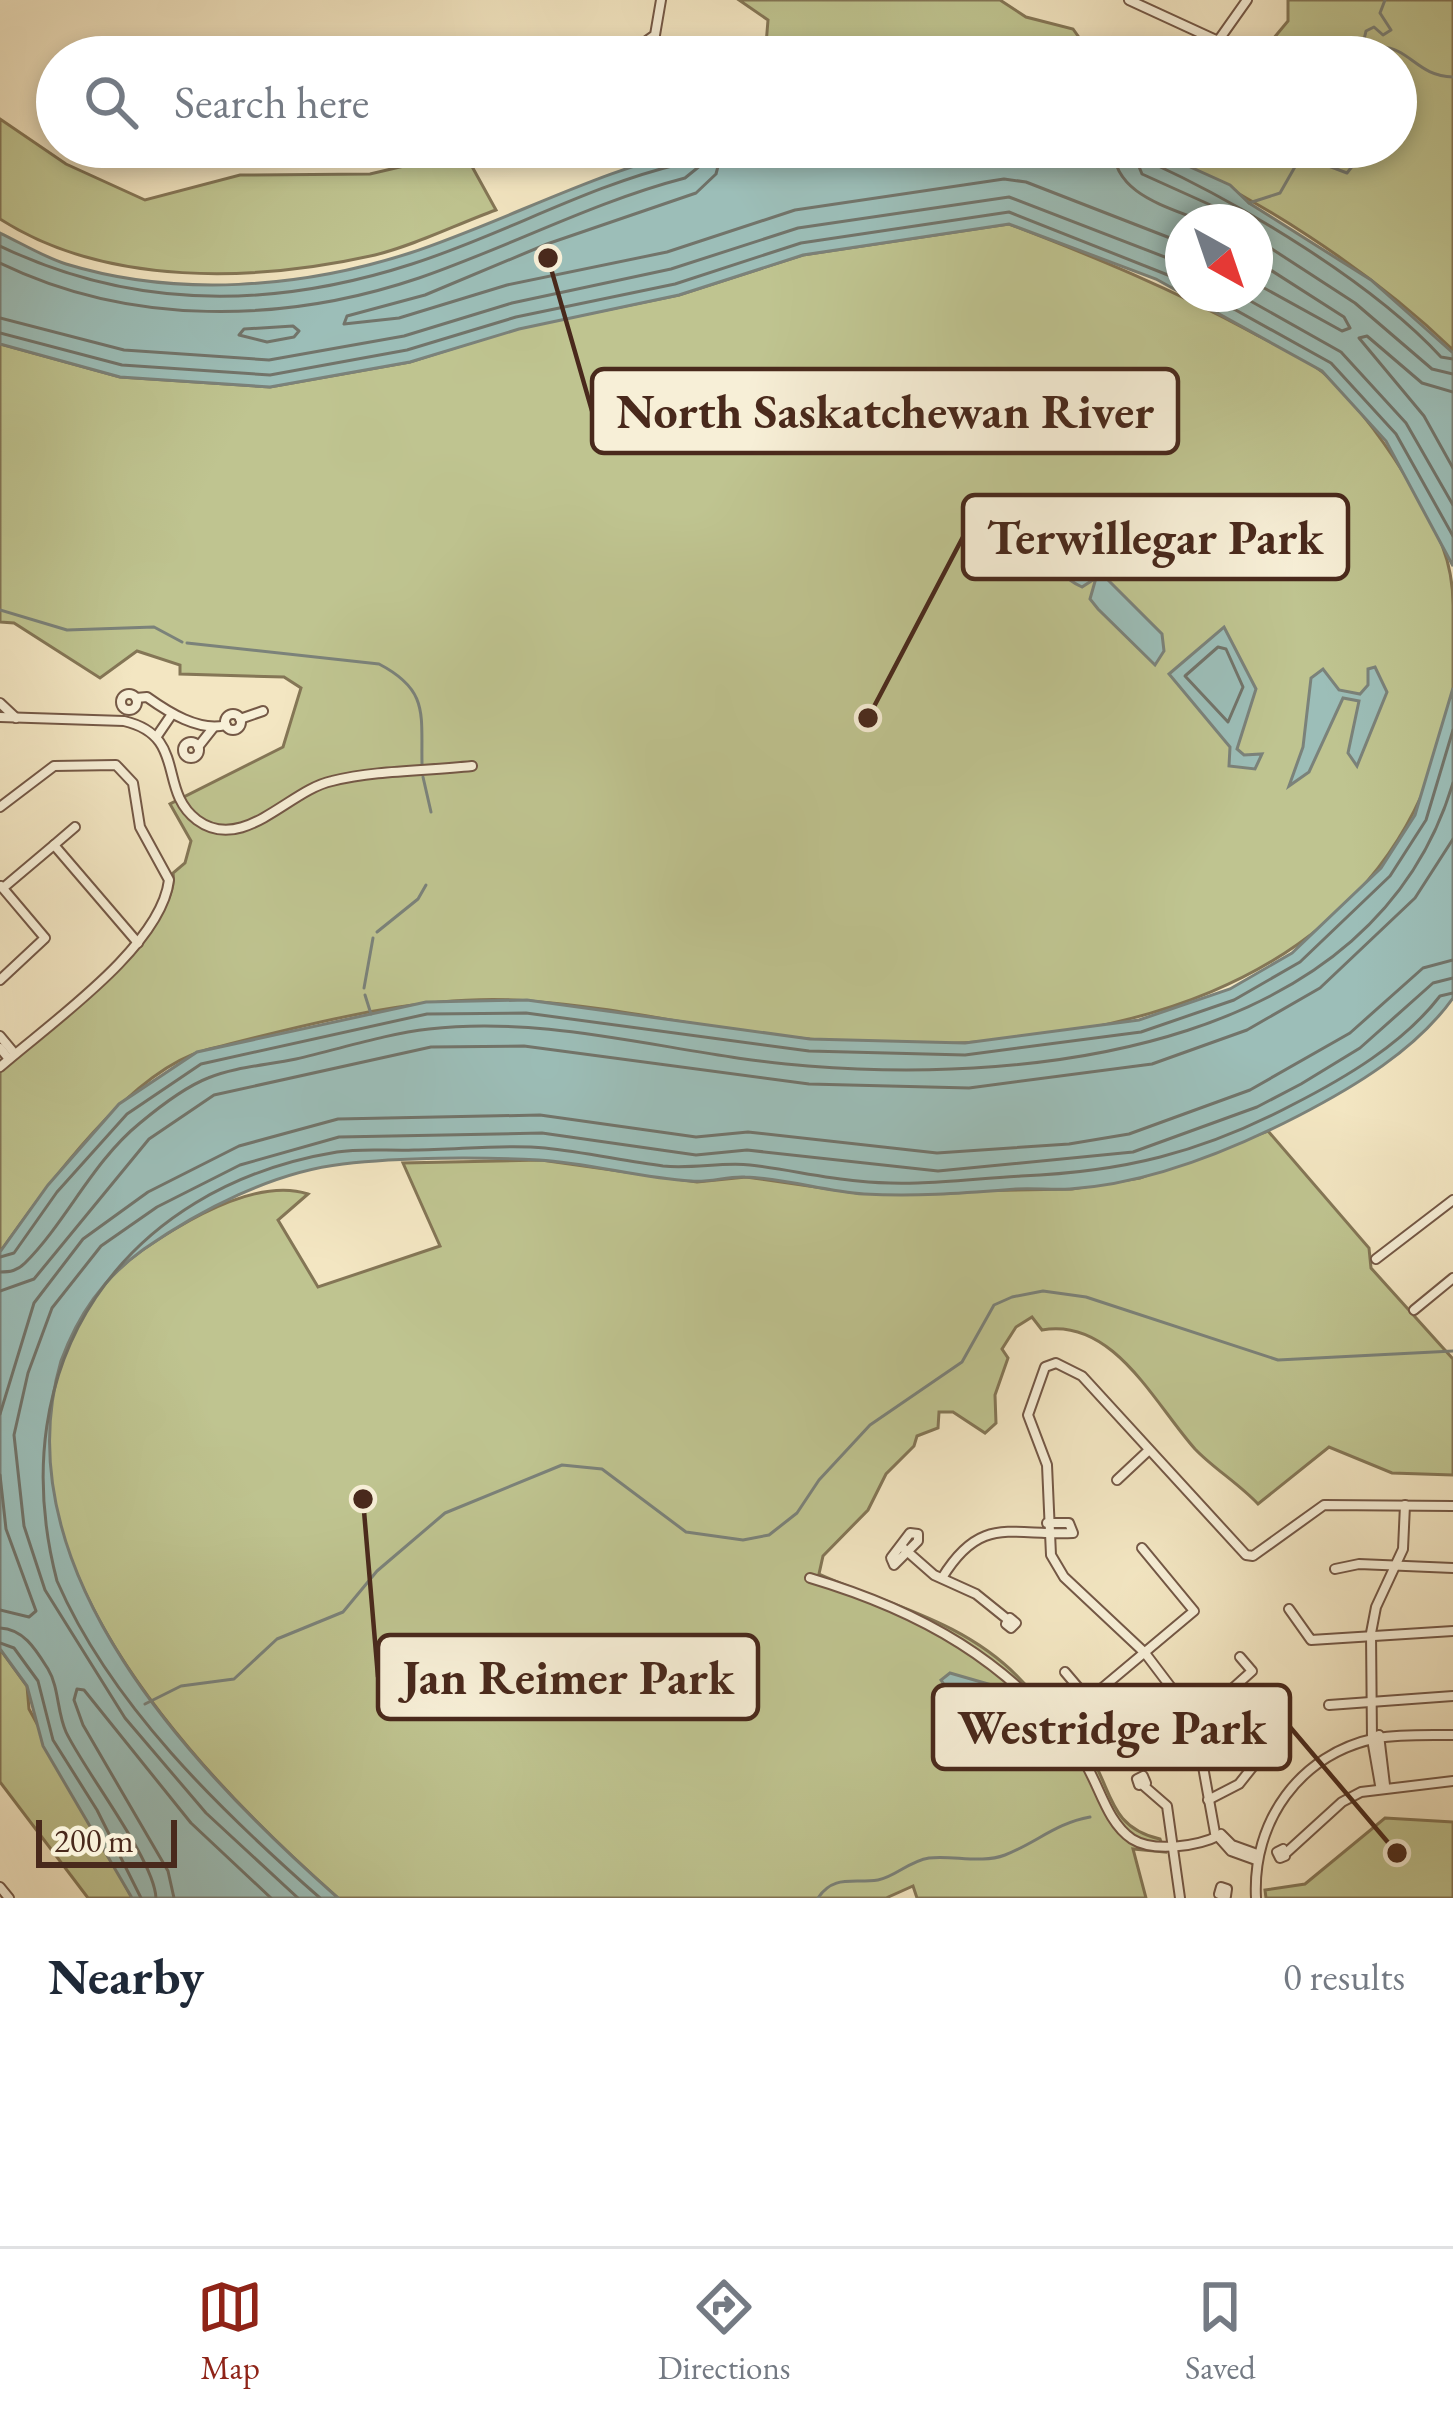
<!DOCTYPE html>
<html lang="en">
<head>
<meta charset="utf-8">
<style>
  :root { --surface:#fff; --page:#f6f6f7; --text:#1f2937; --muted:#747a83; --line:#e0e1e3; --accent:#8f2418 }
  body { margin:0; font-family:"EB Garamond",serif; background:var(--page); color:var(--text) }
  .compass { position:absolute; left:1165px; top:204px; width:108px; height:108px; border-radius:50%; background:var(--surface); box-shadow:0 6px 18px #0003; rotate:140deg }
  .scale { position:absolute; left:36px; bottom:30px; width:141px; box-sizing:border-box; padding-left:12px; border:6px solid #49291c; border-top:0; font-size:33px; line-height:42px; white-space:nowrap; color:#49291c; -webkit-text-stroke:9px #f7efd7; paint-order:stroke }
  .list { margin:0; padding:0; list-style:none }
  h2 { display:flex; justify-content:space-between; align-items:center; height:156px; margin:0; padding:0 48px; font-size:51px }
  h2 small { font-size:39px; font-weight:400; color:var(--muted) }
  .icon { flex:none; width:66px; height:66px; fill:none; stroke:currentColor; stroke-width:2; stroke-linecap:round; stroke-linejoin:round }
  .map { position:relative; flex:none; width:1453px; height:1898px; overflow:hidden }
  .search { position:absolute; background:var(--surface); box-shadow:0 6px 18px #0003; left:36px; right:36px; top:36px; height:132px; display:flex; align-items:center; gap:30px; box-sizing:border-box; padding:0 42px; border-radius:66px; color:var(--muted); font-size:45px }
  .sheet { height:348px; background:var(--surface) }
  nav { display:flex; justify-content:space-around; align-items:center; box-sizing:border-box; height:168px; border-top:3px solid var(--line); background:var(--surface); font-size:33px; color:var(--muted) }
  nav a { display:grid; justify-items:center; gap:6px }
  nav .on { color:var(--accent) }
  .map>svg:first-child { display:block }
</style>
</head>
<body>
<div class="map">
<svg width="1453" height="1898" viewBox="0 0 1453 1898">
  <rect width="100%" height="100%" fill="#f3e6c2"/>
  <filter id="stains"><feTurbulence type="fractalNoise" baseFrequency=".00167" numOctaves="4"/><feColorMatrix values="0 0 0 0 .2 0 0 0 0 .09 0 0 0 0 .02 0 0 0 .5 -.17"/></filter>
  <radialGradient id="worn" r=".72"><stop offset=".6" stop-color="#630" stop-opacity="0"/><stop offset="1" stop-color="#630" stop-opacity=".3"/></radialGradient>
  <g fill="#bfc490" stroke="#847656" stroke-width="3">
    <path d="M739 0H1000L1026 17 1073 29 1093 57H765L768 20Z"/>
    <path d="M1288 0H1453V350C1367 267 1255 196 1146 147H1396V57H1258L1288 21Z"/>
    <path d="M0 119 66 164 145 200 240 175 370 174 464 152 496 210C457 224 416 245 375 255 255 282 106 287 0 219Z"/>
    <path d="M1009 224C1095 257 1172 289 1253 333 1277 346 1307 358 1327 376 1363 411 1390 449 1415 492 1437 531 1453 559 1453 605 1453 632 1453 663 1453 690 1400 1005 1077 1063 808 1039 715 1031 623 1008 530 1001 423 992 309 1024 206 1050 128 1071 45 1189 0 1252V1072C40 1036 182 929 173 873L185 863 191 841 170 804 283 747 301 688 284 677 180 674V665L137 651 100 678 14 623 0 622V344L120 377 270 387 410 362 518 328 679 295 803 255Z"/>
    <path d="M1268 1131 1369 1248 1371 1268 1453 1359V1475L1392 1473 1329 1447 1258 1504C1238 1483 1213 1468 1195 1449 1154 1403 1113 1317 1042 1330L1032 1317 1016 1327 1002 1349 1008 1358 995 1395 996 1423 985 1433 953 1412H939L938 1428 917 1436 914 1446 886 1474 868 1510 823 1556 819 1574C888 1605 965 1621 1020 1679 1041 1701 1064 1722 1083 1746 1114 1784 1104 1826 1160 1839L1165 1852 1133 1849 1146 1898H917L913 1886 886 1898H338C202 1778 0 1569 58 1367 76 1320 99 1281 141 1251 183 1222 256 1177 308 1194L278 1220 318 1287 440 1246 403 1163 541 1160 697 1182 746 1177 857 1193 1072 1189 1140 1178Z"/>
    <path d="M0 1649 27 1686 29 1709 132 1898H88L0 1782Z"/>
    <path d="M1385 1818 1453 1822V1898H1266L1265 1890 1305 1884Z"/>
  </g>
  <g fill="#9cbeb8" stroke="#7b827a" stroke-width="3" fill-rule="evenodd">
    <path d="M703 147H1146L1230 185 1249 203 1371 280 1453 353V566L1386 441 1322 371 1156 279 1009 224 803 255 679 295 519 329 410 362 270 387 120 377 0 344V233C21 243 44 257 66 264 177 298 301 288 410 253 509 220 600 169 703 147ZM1183 222H1255V294H1183Z"/>
    <path d="M1062 534 1162 634 1164 651 1155 665 1098 609 1090 599 1096 578 1082 587C1066 580 1041 557 1037 539Z"/>
    <path d="M1224 627 1256 689 1237 749 1244 755 1262 754 1255 769 1229 766 1230 747 1169 674Z"/>
    <path d="M1375 667 1387 692 1357 766 1348 753 1359 701 1343 698 1309 772 1289 786 1303 747 1311 678 1323 669 1339 690 1360 694 1368 685V669Z"/>
    <path d="M1453 688V998C1416 1050 1354 1087 1298 1116 1230 1151 1147 1184 1070 1189 1052 1190 1034 1188 1016 1189 964 1193 916 1197 864 1194 824 1191 784 1178 745 1177 727 1176 709 1183 691 1181 640 1178 590 1163 539 1160 480 1157 402 1157 343 1164 273 1172 200 1210 144 1249 103 1278 78 1315 61 1361 0 1570 196 1773 338 1898H132L43 1746 27 1686 0 1649V1252L48 1185 119 1104 197 1052 426 1002 527 1000 810 1039 965 1043 1139 1020 1230 989 1292 953 1381 868 1415 815Z"/>
    <path d="M950 1673 1002 1688 1005 1704 963 1721 946 1697 949 1692 941 1680Z"/>
  </g>
  <g fill="none" stroke-linecap="round" stroke-linejoin="round">
    <g stroke="#72746a" stroke-width="3">
      <path d="M723 147 716 174 696 193 547 244 425 295 347 316 344 324 399 318 507 285 667 252 795 210 1004 179 1026 182 1183 243"/>
      <path d="M1113 147C1114 195 1167 206 1204 222"/>
      <path d="M1131 147 1142 174 1215 207 1230 222"/>
      <path d="M1146 147 1152 163C1243 205 1373 283 1441 357L1453 359"/>
      <path d="M1255 238 1355 303 1432 369 1453 374"/>
      <path d="M0 246C133 310 273 309 412 264 503 235 587 186 680 164L690 147"/>
      <path d="M1255 260 1344 317 1350 328 1342 331 1255 283"/>
      <path d="M0 263C130 326 283 324 419 278 509 247 593 202 685 178L701 165 705 147"/>
      <path d="M1207 294 1331 363 1396 434 1453 536"/>
      <path d="M1238 294 1341 352 1406 423 1453 505"/>
      <path d="M0 318 124 350 269 360 404 336 512 303 671 269 798 228 1009 197 1183 264"/>
      <path d="M293 326 299 331 294 337 267 342 239 335 244 329Z"/>
      <path d="M0 333 122 365 270 375 407 350 516 317 675 284 801 243 1009 212 1183 281"/>
      <path d="M1453 392 1422 383 1367 336 1359 338 1424 416 1453 468"/>
      <path d="M1218 647 1226 649 1243 687 1228 722 1185 676Z"/>
      <path d="M0 1257 14 1253 57 1192 127 1114 201 1064 427 1014 526 1013 809 1051 965 1055 1141 1032 1234 1000 1300 962 1390 876 1426 820 1453 730"/>
      <path d="M0 1272C10 1272 17 1271 25 1263 67 1221 92 1162 140 1123 158 1108 185 1087 208 1078 234 1067 268 1065 296 1059 340 1049 385 1034 429 1029 555 1014 683 1057 808 1066 1040 1084 1374 1047 1453 783"/>
      <path d="M0 1291 34 1279 149 1139 214 1095 431 1047 524 1046 809 1084 969 1088 1152 1064 1247 1030 1320 988 1415 898 1453 839"/>
      <path d="M0 1414 34 1303 83 1239 148 1192 239 1146 338 1119 540 1115 696 1137 748 1132 937 1153 1069 1144 1129 1134 1250 1090 1350 1033 1423 968 1453 960"/>
      <path d="M0 1475 6 1529 36 1611 29 1617 0 1610"/>
      <path d="M0 1628C24 1629 36 1650 48 1669 59 1687 57 1712 66 1732 85 1772 154 1859 156 1898"/>
      <path d="M0 1643 14 1648 38 1681 53 1740 97 1810 141 1898"/>
      <path d="M174 1898 168 1871 83 1725 74 1700 77 1689 84 1690 191 1823 271 1898"/>
      <path d="M298 1898 206 1813 125 1718 45 1590 24 1526 14 1435 28 1373 52 1308 101 1246 157 1207 240 1165 339 1137 542 1133 696 1155 747 1150 938 1171 1133 1152 1257 1107 1301 1084 1360 1048 1433 983 1453 978"/>
      <path d="M320 1898C220 1810 111 1705 57 1581 0 1362 124 1187 337 1152 362 1148 389 1151 414 1150 457 1150 502 1144 545 1148 584 1152 624 1161 663 1166 693 1169 722 1162 750 1165 786 1169 822 1178 858 1181 914 1187 965 1179 1021 1176 1122 1172 1201 1153 1292 1105 1345 1078 1403 1044 1440 996L1453 993"/>
    </g>
    <g stroke="#7b827a" stroke-width="3">
      <path d="M1360 57 1366 31 1374 27 1383 35 1391 30 1380 13 1385 0"/>
      <path d="M1375 57 1381 47C1410 48 1417 76 1453 77"/>
      <path d="M1249 203 1280 193 1296 165 1318 162 1347 173 1357 160 1343 159 1340 147"/>
      <path d="M0 610 67 630 154 627 182 642"/>
      <path d="M187 643 379 664C429 690 421 714 422 764"/>
      <path d="M423 777 431 812"/>
      <path d="M377 932 418 899 426 885"/>
      <path d="M364 988 373 938"/>
      <path d="M365 995 371 1014"/>
      <path d="M145 1704 181 1686 234 1679 277 1639 343 1612 377 1571 445 1513 562 1465 602 1469 686 1532 743 1540 769 1535 797 1513 819 1480 870 1425 962 1362 994 1305 1012 1297 1043 1291 1086 1297 1278 1360 1453 1351"/>
      <path d="M818 1898C834 1874 854 1884 878 1880 895 1877 909 1861 929 1858 953 1855 981 1864 1005 1855 1036 1843 1056 1823 1090 1817"/>
    </g>
    <defs>
      <g id="minor">
        <path d="M1129 0 1218 41 1247 0"/>
        <path d="M624 57 655 35 661 0"/>
        <path d="M521 147 527 160"/>
        <circle cx="129" cy="702" r="8"/>
        <path d="M136 698 147 697C168 712 199 732 226 725"/>
        <path d="M0 703 16 718"/>
        <circle cx="233" cy="722" r="8"/>
        <path d="M0 717 124 721C188 736 157 790 197 820 243 854 289 790 332 781 377 770 426 771 472 766"/>
        <path d="M240 719 263 711"/>
        <path d="M157 736 172 714"/>
        <circle cx="191" cy="750" r="8"/>
        <path d="M198 747 213 728"/>
        <path d="M0 807 54 766 116 765 133 783 140 827 169 880C161 947 49 1024 0 1067"/>
        <path d="M54 845 75 827"/>
        <path d="M3 888 54 845 138 943"/>
        <path d="M0 980 45 938 1 886"/>
        <path d="M0 1036 15 1054"/>
        <path d="M0 1048 9 1059"/>
        <path d="M1376 1259 1453 1200"/>
        <path d="M1414 1310 1453 1278"/>
        <path d="M1117 1480 1149 1450"/>
        <path d="M910 1533 918 1534V1541L894 1565 891 1558Z"/>
        <path d="M901 1546 934 1575 976 1594 1007 1619"/>
        <path d="M1335 1569 1359 1564 1453 1568"/>
        <path d="M810 1578C921 1611 1010 1661 1080 1755 1099 1781 1105 1821 1132 1839 1154 1853 1199 1846 1220 1835"/>
        <path d="M942 1578C981 1514 1011 1536 1073 1533L1069 1523H1047"/>
        <path d="M1289 1609 1311 1640 1453 1631"/>
        <path d="M1010 1618 1016 1623 1011 1628 1006 1624Z"/>
        <path d="M1065 1672 1105 1719"/>
        <path d="M1089 1699 1194 1611 1142 1548"/>
        <path d="M1329 1705 1453 1696"/>
        <path d="M1191 1726 1252 1671 1240 1657"/>
        <path d="M1379 1735 1385 1785"/>
        <path d="M1276 1736 1278 1743 1271 1745 1269 1738Z"/>
        <path d="M1143 1776 1146 1783 1139 1785 1137 1779Z"/>
        <path d="M1380 1785 1372 1739 1371 1633 1376 1607 1403 1549 1405 1505"/>
        <path d="M1144 1786 1167 1806 1180 1898"/>
        <path d="M1208 1800 1239 1784 1270 1745"/>
        <path d="M1221 1834 1232 1845 1257 1854"/>
        <path d="M1283 1849 1285 1856 1280 1858 1277 1852Z"/>
        <path d="M1286 1853 1342 1802 1361 1792 1453 1781"/>
        <path d="M1256 1860 1231 1851 1215 1833 1202 1761 1173 1690 1145 1653 1064 1577 1051 1555 1047 1465 1028 1415 1045 1367 1056 1363 1082 1376 1246 1555 1253 1556 1324 1505 1453 1506"/>
        <path d="M0 1887 9 1898"/>
        <path d="M1221 1887 1227 1889 1226 1896 1219 1894Z"/>
        <path d="M1256 1898C1252 1822 1299 1754 1377 1738 1401 1734 1428 1735 1453 1735"/>
      </g>
    </defs>
    <use href="#minor" stroke="#745846" stroke-width="12"/>
    <use href="#minor" stroke="#f7efd7" stroke-width="8"/>
  </g>
  <path fill="none" stroke="#49291c" stroke-width="4.5" d="M548 258L592 411M868 718L963 537M363 1499L378 1677M1397 1853L1290 1727"/>
  <g fill="#49291c" stroke="#f7efd7" stroke-width="4.5">
    <circle cx="548" cy="258" r="12"/>
    <circle cx="868" cy="718" r="12"/>
    <circle cx="363" cy="1499" r="12"/>
    <circle cx="1397" cy="1853" r="12"/>
  </g>
  <g fill="#f7efd7" stroke="#49291c" stroke-width="4.5">
    <rect x="592" y="369" width="586" height="84" rx="12"/>
    <rect x="963" y="495" width="385" height="84" rx="12"/>
    <rect x="378" y="1635" width="380" height="84" rx="12"/>
    <rect x="933" y="1685" width="357" height="84" rx="12"/>
  </g>
  <g font-size="48" text-anchor="middle" font-weight="bold" fill="#49291c">
    <text x="885" y="428">North Saskatchewan River</text>
    <text x="1155" y="554">Terwillegar Park</text>
    <text x="568" y="1694">Jan Reimer Park</text>
    <text x="1112" y="1744">Westridge Park</text>
  </g>
  <rect width="100%" height="100%" filter="url(#stains)"/>
  <rect width="100%" height="100%" fill="url(#worn)"/>
</svg>
<svg class="compass" viewBox="-18 -18 36 36"><path d="M0-13l5 13h-10z" fill="#e53935"/><path d="M0 13l5-13h-10z" fill="#747a83"/></svg>
<div class="scale">200 m</div>
<div class="search"><svg class="icon" aria-label="search" viewBox="0 0 24 24"><circle cx="10" cy="10" r="6"/><path d="M15 15l6 6"/></svg>Search here</div>
</div>
<section class="sheet">
<h2>Nearby<small>0 results</small></h2>
<ul class="list">
</ul>
</section>
<nav>
<a class="on"><svg class="icon" aria-label="map" viewBox="0 0 24 24"><path d="M3 6l6-2 6 2 6-2v14l-6 2-6-2-6 2zM9 4v14M15 6v14"/></svg>Map</a>
<a><svg class="icon" aria-label="directions" viewBox="0 0 24 24"><path d="M12 3l9 9-9 9-9-9zM9 14v-3h6M13 9l2 2-2 2"/></svg>Directions</a>
<a><svg class="icon" aria-label="saved" viewBox="0 0 24 24"><path d="M7 4h10v16l-5-4-5 4z"/></svg>Saved</a>
</nav>
</body>
</html>
